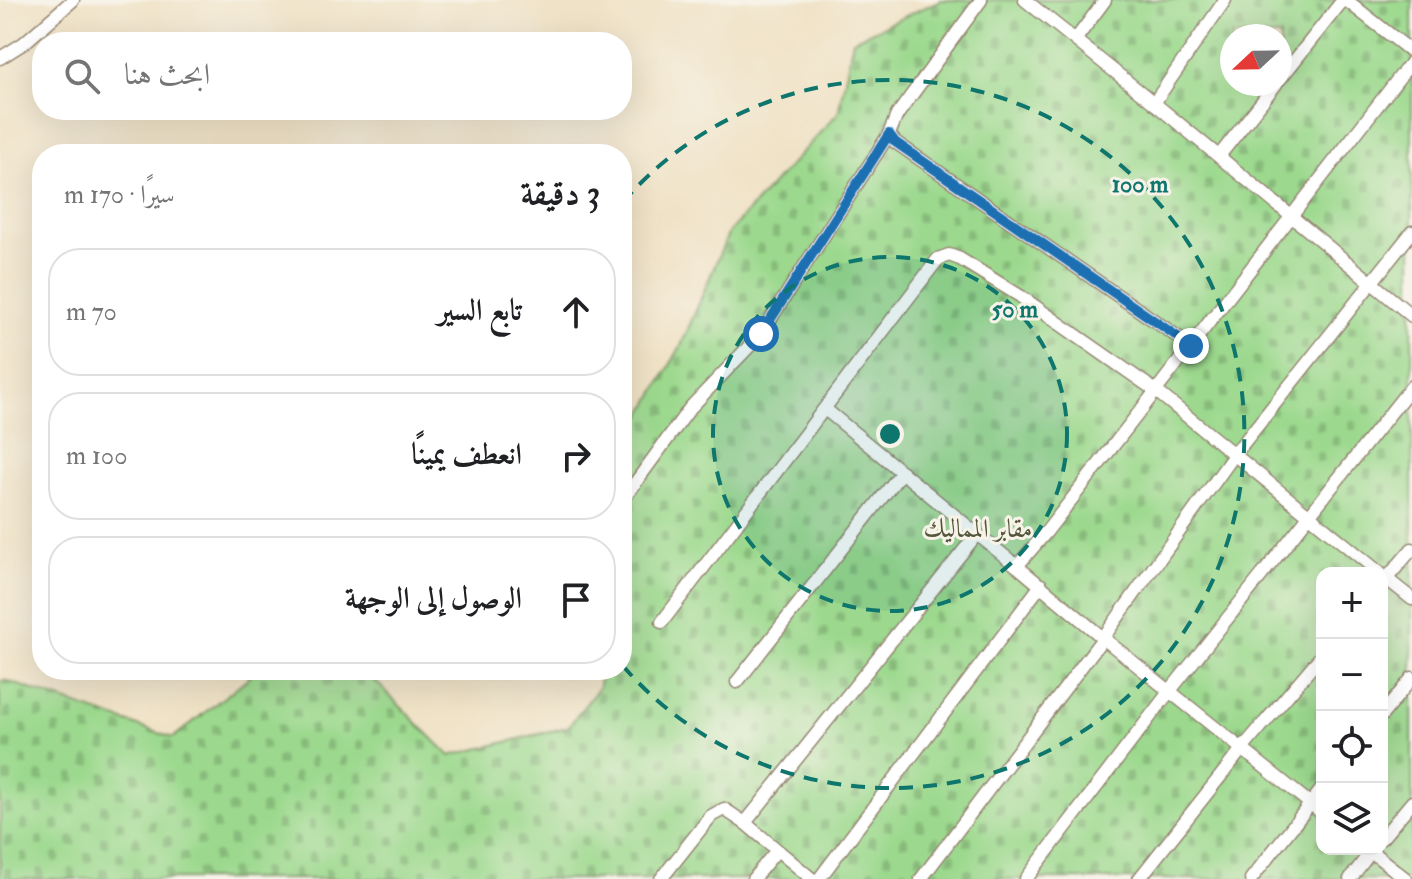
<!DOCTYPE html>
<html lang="ar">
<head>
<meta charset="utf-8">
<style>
  :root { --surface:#fff; --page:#f2f2f2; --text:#202124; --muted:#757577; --line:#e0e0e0 }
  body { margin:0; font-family:"IM FELL Double Pica",Amiri,serif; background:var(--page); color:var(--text); direction:rtl }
  .controls { position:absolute; right:24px; bottom:24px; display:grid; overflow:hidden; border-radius:16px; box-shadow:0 8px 32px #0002 }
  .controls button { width:72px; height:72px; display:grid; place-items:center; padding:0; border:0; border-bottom:2px solid var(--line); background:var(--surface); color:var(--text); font:40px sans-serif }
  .compass { position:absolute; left:1220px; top:24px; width:72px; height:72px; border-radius:50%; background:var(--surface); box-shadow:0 8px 32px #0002; rotate:248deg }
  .stop { position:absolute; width:24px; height:24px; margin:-18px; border:6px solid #1f6fb2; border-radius:50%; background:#fff }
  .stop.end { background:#1f6fb2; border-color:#fff; box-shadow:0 2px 8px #0008 }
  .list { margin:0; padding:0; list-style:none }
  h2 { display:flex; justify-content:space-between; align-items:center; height:104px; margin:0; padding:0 32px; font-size:34px }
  h2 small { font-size:26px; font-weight:400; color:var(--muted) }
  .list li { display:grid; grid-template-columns:52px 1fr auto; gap:24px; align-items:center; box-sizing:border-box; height:128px; margin:0 16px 16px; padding:0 16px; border:2px solid var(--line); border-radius:32px }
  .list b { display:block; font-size:30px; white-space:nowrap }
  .list em { font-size:26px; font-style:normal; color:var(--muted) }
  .icon { flex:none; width:44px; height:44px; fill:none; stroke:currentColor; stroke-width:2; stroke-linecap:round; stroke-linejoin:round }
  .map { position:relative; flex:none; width:1412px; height:879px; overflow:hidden; direction:ltr }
  .search { position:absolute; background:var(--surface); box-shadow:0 8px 32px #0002; left:32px; top:32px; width:600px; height:88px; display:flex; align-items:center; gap:20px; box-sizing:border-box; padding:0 28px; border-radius:32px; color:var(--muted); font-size:30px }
  .panel { position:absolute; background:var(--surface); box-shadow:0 8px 32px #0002; left:32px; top:144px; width:600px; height:536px; border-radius:32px; direction:rtl }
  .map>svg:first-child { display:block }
</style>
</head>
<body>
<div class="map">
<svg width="1412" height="879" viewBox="0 0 1412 879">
  <defs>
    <pattern id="cemetery-stones" width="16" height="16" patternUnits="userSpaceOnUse" patternTransform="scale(2)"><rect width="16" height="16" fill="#9cd98e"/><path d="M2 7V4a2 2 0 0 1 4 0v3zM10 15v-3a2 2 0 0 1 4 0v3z" fill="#87ba7a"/></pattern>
  </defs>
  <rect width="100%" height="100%" fill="#f7f3e8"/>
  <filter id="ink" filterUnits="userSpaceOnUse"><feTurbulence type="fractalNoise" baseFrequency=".0125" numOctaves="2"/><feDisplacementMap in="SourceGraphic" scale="16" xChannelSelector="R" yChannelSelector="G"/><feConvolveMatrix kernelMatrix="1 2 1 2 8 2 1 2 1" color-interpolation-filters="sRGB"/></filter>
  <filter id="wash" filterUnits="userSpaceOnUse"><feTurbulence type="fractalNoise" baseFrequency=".006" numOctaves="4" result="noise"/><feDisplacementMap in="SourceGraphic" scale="32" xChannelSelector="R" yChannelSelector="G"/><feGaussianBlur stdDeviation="1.8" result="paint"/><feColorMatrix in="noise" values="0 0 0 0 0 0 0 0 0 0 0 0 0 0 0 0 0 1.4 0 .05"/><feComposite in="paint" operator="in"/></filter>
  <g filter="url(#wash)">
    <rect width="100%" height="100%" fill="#f0e2c6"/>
    <path fill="url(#cemetery-stones)" stroke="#6c8256" stroke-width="2" fill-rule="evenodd" d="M941 0H1412V879H0V682L4 680 173 738 258 670H364L450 756 568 727 599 687 600 670H622V451L681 346 729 232 838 113 853 40ZM1232 36H1280V84H1232ZM1322 573H1382V849H1322Z"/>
  </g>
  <g filter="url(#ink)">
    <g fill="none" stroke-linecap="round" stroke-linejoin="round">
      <defs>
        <g id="lane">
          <path d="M981 0 897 115 889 134 895 142 1191 346"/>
          <path d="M1025 0 1154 103 1412 316"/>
          <path d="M1346 0 1412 52"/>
          <path d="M1076 39 1105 0"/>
          <path d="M0 58 24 43 73 0"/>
          <path d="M1280 79 1343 0"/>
          <path d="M1154 103 1225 0"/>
          <path d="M1219 156 1276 84"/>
          <path d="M825 409 977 534"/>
          <path d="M622 501 690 408 761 334 889 134"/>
          <path d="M1382 575 1412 599"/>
          <path d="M1382 584 1412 549"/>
          <path d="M662 622 938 259 949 255 960 259 1020 296 1156 391 1380 573"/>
          <path d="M737 682 902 472"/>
          <path d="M1382 715 1412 678"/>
          <path d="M1322 813 1103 638 1017 566 1047 531 1412 61"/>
          <path d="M745 823 977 534 1017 566"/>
          <path d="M1382 838 1412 802"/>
          <path d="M1368 849 1406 879"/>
          <path d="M661 879 711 816 724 809 745 823 812 879"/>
          <path d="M753 879 777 850"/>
          <path d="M819 879 1041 585"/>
          <path d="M921 879 1103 638 1234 455 1412 232"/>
          <path d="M1026 879 1169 692 1412 386"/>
          <path d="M1139 879 1242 749 1322 655"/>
          <path d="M1251 879 1322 789"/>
          <path d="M1350 879 1373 849"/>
        </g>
      </defs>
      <use href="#lane" stroke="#968672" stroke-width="15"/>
      <use href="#lane" stroke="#fff" stroke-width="12"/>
    </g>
  </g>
  <g fill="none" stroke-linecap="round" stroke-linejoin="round" filter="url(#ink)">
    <path stroke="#1f6fb2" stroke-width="10" d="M761 334 889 134 895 142 1191 346"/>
  </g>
  <circle cx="890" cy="434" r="177" fill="#0f766e" fill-opacity=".12"/>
  <g fill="none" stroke="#0f766e" stroke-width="4" stroke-dasharray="14 10">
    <circle cx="890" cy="434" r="177"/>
    <path d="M623 202A354 354 0 1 1 623 666"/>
  </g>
  <g text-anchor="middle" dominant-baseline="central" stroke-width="6" stroke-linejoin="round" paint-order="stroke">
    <g font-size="26" fill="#53563a" stroke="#f7f3e8">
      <text x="978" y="529">مقابر المماليك</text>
    </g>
  </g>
  <circle cx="890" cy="434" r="12" fill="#0f766e" stroke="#f7f3e8" stroke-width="4"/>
  <g font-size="24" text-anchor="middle" font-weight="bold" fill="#0f766e" stroke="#f7f3e8" stroke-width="6" stroke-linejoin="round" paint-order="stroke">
    <text x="1140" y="192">100 m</text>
    <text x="1015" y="317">50 m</text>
  </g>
</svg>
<div class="controls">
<button>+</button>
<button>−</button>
<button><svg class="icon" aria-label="locate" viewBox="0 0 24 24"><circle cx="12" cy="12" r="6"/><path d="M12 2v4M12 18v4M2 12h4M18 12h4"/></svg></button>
<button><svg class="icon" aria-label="layers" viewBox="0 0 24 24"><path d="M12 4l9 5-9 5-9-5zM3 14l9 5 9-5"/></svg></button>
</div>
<svg class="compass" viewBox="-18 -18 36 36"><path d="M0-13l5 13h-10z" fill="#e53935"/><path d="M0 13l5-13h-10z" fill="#757577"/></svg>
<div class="stop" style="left:761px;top:334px"></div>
<div class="stop end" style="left:1191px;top:346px"></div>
<div class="search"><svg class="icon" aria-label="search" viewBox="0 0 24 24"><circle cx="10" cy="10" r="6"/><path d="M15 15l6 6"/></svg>ابحث هنا</div>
<section class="panel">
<h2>3 دقيقة<small>سيرًا · 170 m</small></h2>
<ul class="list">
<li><svg class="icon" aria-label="ahead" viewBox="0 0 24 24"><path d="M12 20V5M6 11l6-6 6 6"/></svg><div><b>تابع السير</b></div><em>70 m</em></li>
<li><svg class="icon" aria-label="right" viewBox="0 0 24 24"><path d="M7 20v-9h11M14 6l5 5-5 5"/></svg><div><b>انعطف يمينًا</b></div><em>100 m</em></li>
<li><svg class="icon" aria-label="arrive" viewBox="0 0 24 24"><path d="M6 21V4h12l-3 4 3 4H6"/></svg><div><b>الوصول إلى الوجهة</b></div></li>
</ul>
</section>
</div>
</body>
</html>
